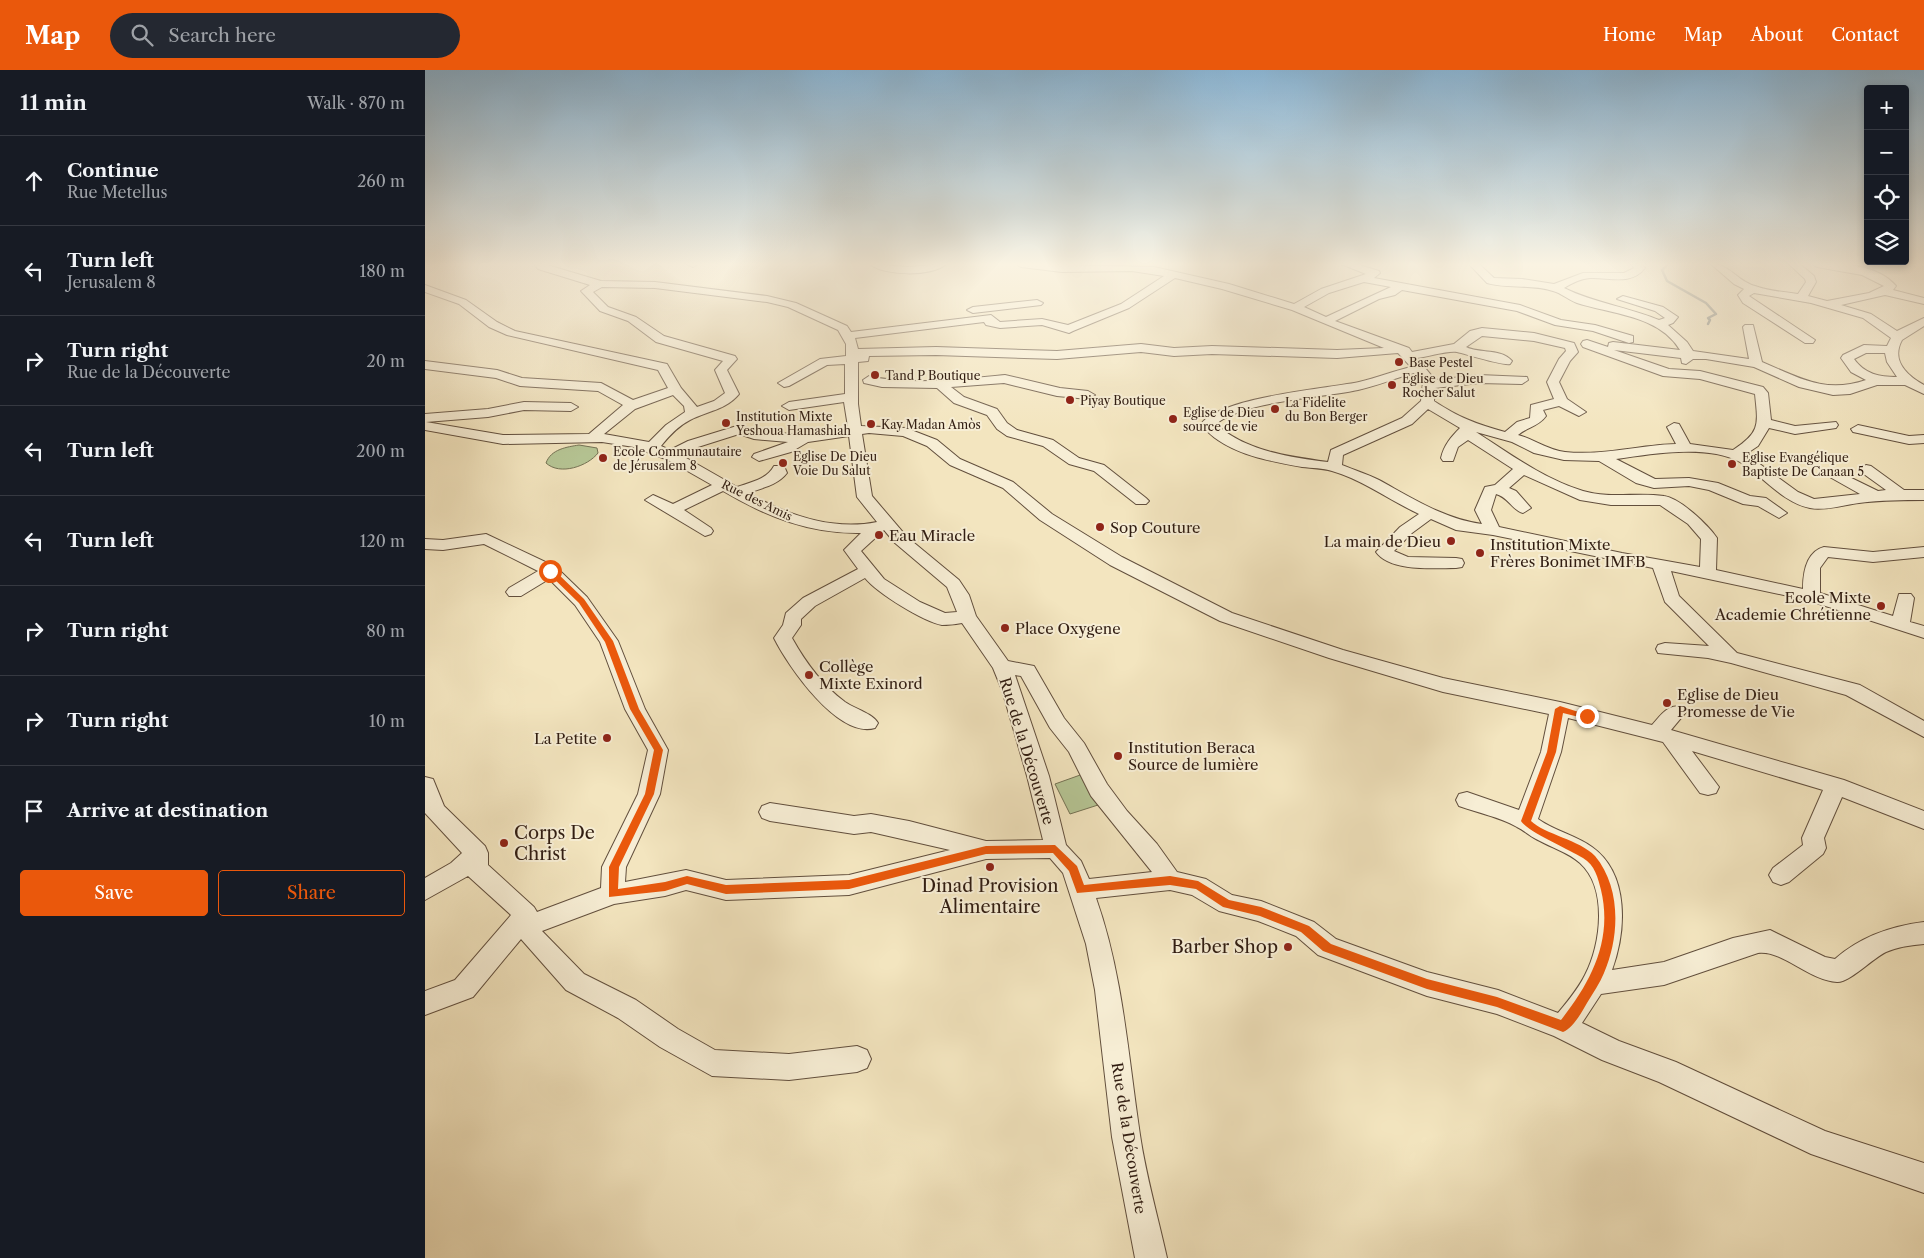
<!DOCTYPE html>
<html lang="en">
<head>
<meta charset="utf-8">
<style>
  :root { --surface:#171b24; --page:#242831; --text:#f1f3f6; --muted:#9ea1a6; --line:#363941; --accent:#ea580c }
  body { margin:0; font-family:"Libre Caslon Text",serif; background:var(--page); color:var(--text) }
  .controls { position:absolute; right:15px; top:15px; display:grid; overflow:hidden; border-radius:5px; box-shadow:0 2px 8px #0003 }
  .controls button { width:45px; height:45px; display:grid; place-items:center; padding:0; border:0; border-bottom:1px solid var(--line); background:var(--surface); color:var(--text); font:25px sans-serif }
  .stop { position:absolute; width:15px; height:15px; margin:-11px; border:4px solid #ea580c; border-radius:50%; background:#fff }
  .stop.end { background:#ea580c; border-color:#fff; box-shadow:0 1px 5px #0008 }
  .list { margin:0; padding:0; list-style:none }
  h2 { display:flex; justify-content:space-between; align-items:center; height:65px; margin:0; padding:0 20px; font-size:21px }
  h2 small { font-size:16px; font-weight:400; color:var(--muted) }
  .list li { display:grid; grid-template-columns:32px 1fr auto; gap:15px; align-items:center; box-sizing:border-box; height:90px; padding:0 20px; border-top:1px solid var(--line) }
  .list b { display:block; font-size:19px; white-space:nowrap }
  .list p { margin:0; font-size:16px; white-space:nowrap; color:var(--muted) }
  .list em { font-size:16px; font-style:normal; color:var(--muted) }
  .actions { display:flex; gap:10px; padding:15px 20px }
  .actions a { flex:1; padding:11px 0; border:1px solid var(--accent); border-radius:5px; text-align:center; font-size:18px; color:var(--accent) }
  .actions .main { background:var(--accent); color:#fff }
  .icon { flex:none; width:28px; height:28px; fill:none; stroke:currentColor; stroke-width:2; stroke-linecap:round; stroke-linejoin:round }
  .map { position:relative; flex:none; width:1499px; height:1188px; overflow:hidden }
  header { display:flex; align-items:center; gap:30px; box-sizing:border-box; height:70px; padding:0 25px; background:var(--accent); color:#fff }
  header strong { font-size:24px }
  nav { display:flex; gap:28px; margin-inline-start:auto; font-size:18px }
  .search { width:350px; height:45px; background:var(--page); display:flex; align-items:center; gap:12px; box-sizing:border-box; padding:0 18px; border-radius:28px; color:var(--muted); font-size:19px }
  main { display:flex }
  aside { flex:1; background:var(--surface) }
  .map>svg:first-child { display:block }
</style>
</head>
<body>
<header>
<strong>Map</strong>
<div class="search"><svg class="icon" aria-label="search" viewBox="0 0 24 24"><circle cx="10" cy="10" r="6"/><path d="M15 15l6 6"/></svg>Search here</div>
<nav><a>Home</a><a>Map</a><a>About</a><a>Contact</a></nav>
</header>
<main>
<aside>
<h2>11 min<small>Walk · 870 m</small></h2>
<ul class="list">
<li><svg class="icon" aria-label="ahead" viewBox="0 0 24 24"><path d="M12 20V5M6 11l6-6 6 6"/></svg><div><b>Continue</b><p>Rue Metellus</p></div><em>260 m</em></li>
<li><svg class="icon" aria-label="left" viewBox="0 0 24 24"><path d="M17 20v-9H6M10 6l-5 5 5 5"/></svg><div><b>Turn left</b><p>Jerusalem 8</p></div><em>180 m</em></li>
<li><svg class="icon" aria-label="right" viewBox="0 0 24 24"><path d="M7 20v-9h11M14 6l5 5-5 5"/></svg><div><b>Turn right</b><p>Rue de la Découverte</p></div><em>20 m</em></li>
<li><svg class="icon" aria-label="left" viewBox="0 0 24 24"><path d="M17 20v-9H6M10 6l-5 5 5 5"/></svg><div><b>Turn left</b></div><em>200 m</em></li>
<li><svg class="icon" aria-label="left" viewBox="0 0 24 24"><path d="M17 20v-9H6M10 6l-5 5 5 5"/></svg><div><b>Turn left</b></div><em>120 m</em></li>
<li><svg class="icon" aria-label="right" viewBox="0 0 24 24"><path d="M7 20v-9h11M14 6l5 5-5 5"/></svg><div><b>Turn right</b></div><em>80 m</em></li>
<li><svg class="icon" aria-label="right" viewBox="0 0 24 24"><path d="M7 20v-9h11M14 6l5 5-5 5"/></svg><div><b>Turn right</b></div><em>10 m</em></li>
<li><svg class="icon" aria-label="arrive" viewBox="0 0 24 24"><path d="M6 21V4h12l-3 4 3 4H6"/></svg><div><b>Arrive at destination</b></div></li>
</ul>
<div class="actions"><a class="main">Save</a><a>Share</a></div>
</aside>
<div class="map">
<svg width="1499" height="1188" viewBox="0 0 1499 1188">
  <rect width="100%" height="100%" fill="#f3e5bf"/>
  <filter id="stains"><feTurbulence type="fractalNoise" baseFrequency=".004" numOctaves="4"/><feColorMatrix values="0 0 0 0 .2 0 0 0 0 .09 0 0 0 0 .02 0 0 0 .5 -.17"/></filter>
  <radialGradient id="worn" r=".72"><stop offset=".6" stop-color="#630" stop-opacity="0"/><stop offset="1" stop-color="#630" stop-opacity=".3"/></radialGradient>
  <g fill="#b6c695" stroke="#747254">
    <path d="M154 375 172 378 173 383C163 396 135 406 121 393 126 379 142 377 154 375Z"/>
    <path d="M658 704 673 735 645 744 630 714Z"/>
  </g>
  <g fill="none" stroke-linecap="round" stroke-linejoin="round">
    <path stroke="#747c79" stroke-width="2.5" d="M1243 194 1237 200 1242 211 1281 233 1291 244 1283 248 1285 250 1283 254"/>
    <defs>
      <g id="minor">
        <path d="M109 194H119L176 211 230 212 342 226 371 233 422 256 426 262 566 245 575 252 617 249 643 255 696 234 739 206 707 201 637 202 596 197 591 194 729 197 804 214 869 234 896 219 941 204 916 194H931L954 201 955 203 949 208 1095 235 1136 250 1170 255 1208 266V272L1204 273 1168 261 1130 255 1092 241 977 220 970 225 954 229 910 251 984 278 987 282 1029 274 1045 261 1057 258 1109 263 1149 273 1153 282 1145 291 1134 312 1142 329 1161 342 1154 346 1134 336 1118 340 1121 346C1114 356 1103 357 1093 365 1109 369 1122 380 1140 382 1178 386 1214 375 1251 374L1242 357 1249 353 1254 354 1265 374 1308 380C1336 362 1333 354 1330 324L1275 309 1238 306 1158 277 1156 274 1158 271 1162 270 1183 277 1184 273 1188 272 1255 280C1234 245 1186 244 1152 233 1144 230 1136 223 1128 221 1106 214 1083 219 1062 213L1044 194H1054L1069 208 1097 209 1129 214 1158 203H1199L1209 198 1206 194H1216L1220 198C1206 216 1184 207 1165 208 1155 209 1147 213 1139 218 1169 233 1203 237 1234 250L1240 248 1230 241 1192 229 1198 226 1238 237 1253 247 1248 253 1243 255 1262 272 1268 281 1324 289 1318 257 1320 255H1328L1337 292C1375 308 1400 324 1441 310L1426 302 1416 288 1418 285 1439 275 1462 276 1466 268 1438 248 1386 233 1329 223 1324 226 1390 270 1388 273H1380L1318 233 1313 225 1319 219 1309 214 1286 194C1305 194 1312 211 1330 216 1344 221 1359 222 1373 224L1381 212 1380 209 1364 194H1375L1389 206 1391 212 1383 226 1402 231 1444 223 1459 216 1437 205 1392 197 1387 194C1413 192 1453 194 1471 216L1468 220 1499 228V234L1460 225 1416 235 1446 244 1472 261 1499 248V256L1477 270C1466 290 1481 305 1499 315V324L1480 315H1452L1425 324 1408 325 1374 317 1329 297 1281 289H1268L1261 294 1257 293 1256 288 1189 280 1244 299 1275 301 1338 317 1343 323 1346 350 1370 356 1411 352 1413 355 1411 358 1370 364 1344 358 1333 376 1321 384 1373 422 1389 429 1435 424 1403 406 1401 403 1403 400 1408 399 1453 421 1461 420 1436 402 1434 399 1441 395 1446 396 1479 420H1499V430C1477 430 1456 430 1434 433 1419 435 1400 441 1385 438 1358 433 1338 406 1315 392 1283 374 1226 384 1191 389L1230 409 1264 408 1293 413 1325 426 1341 428 1362 443 1354 448 1333 436 1318 434 1284 420 1264 416 1229 418 1211 413 1174 391 1139 390 1109 383 1087 372 1051 362C1085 384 1119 409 1158 421 1185 429 1212 422 1239 426 1255 428 1283 455 1292 468L1291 500 1378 519C1378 503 1381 482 1399 477L1448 482 1499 477V487L1448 492 1403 487 1395 498V523L1468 546 1474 524H1486L1489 528 1485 552 1499 556V568L1382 530 1246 501 1254 526 1312 583 1435 615 1499 651V667L1421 625 1306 593 1283 588 1233 583 1231 579 1233 575 1240 573 1284 576 1240 532 1228 498 1068 465 1031 460 1006 449 987 463 969 481 983 487 1031 488 1037 489 1039 493 1037 497 1031 498C1009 498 965 502 951 482L975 457 994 444C966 431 936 409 907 401 898 398 887 398 877 397 844 391 797 383 776 354 796 327 899 319 934 312 952 308 968 301 986 297L973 283 912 288 787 284 749 286 716 282 632 289 511 285 444 286 443 291 433 292V334L436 356 481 358 512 370 535 389 588 412 627 444 697 487 807 543 918 580 1018 608 1135 632 1227 655C1236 645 1243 633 1258 637L1261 642 1246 660 1419 710 1499 741V759L1417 727 1399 768 1401 778 1398 784 1364 812 1356 815 1348 812 1344 805 1348 798 1378 775 1377 768 1398 720 1267 681 1294 717 1291 723 1283 725 1275 723 1238 672 1143 648 1136 682 1113 749C1130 761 1150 765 1167 777 1205 804 1201 862 1187 900L1239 892 1308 868 1345 860 1400 887 1410 889C1435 867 1466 856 1499 852V874C1486 875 1473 877 1461 882 1448 888 1424 913 1412 912 1383 910 1358 880 1333 883L1239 915 1176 924 1157 953 1194 971 1251 992 1400 1061 1499 1093V1123L1386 1084 1234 1012 1177 990 1129 966 1072 944 1002 926 893 885 871 866 833 851 794 841 767 825 745 820 671 828C698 904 703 985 715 1065 721 1106 733 1147 742 1188H710L687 1067 670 920 661 874 638 803 625 788 561 789 424 825 301 830 261 820 240 826 189 834 117 861 159 904 211 930 253 959 290 980 364 984 432 976 442 980 446 989 442 998 432 1002 364 1010 287 1006 235 977 193 948 141 920 96 869 48 927 0 945V921L30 910 86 845 43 806 0 830V808L26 793 37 783 0 743V707L8 709 19 736 60 776 63 783V795L109 837 112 842 176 818 177 797 213 724 223 680 200 639 175 572 150 535 124 509 96 526H84L81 522 84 518 113 501 59 474 18 480 0 479V469L18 470 61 464 131 497 162 527 193 571 220 639 243 680 235 724 201 797 200 812 261 800 301 810 424 805 525 780 446 762 429 764 345 751 337 748 334 742 337 736 345 733 429 746 446 744 484 751 561 771 618 770 602 706 577 620 568 598 537 553C531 554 524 555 517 555 499 552 452 523 440 508L390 536 376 549V555L367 568C381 593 397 615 420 632 430 639 447 643 453 653L450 658C413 669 363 596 349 568L358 555 361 543 378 528 433 499 419 480 436 463C385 464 342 447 298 421L259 440 286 458 288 461 286 464 280 466 220 430 228 425 248 434 287 415 243 390 209 377 177 372 78 374 0 360V344L63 339 99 332 146 333 153 337 146 341 99 340 63 347 1 352 78 365 164 364 198 335 173 321 95 316 71 308 0 299V291L72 300 97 308 176 313 208 330 243 318 233 300 82 265 64 257 34 234 0 222V215L41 230 72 252 90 261 242 294 256 318 272 337 289 331 300 323 290 300 298 291 231 272 203 251 175 241 156 221 165 215 113 199ZM750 208 797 219 867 240 959 278 912 280 787 276 749 278 716 274 632 281 511 277 433 279 430 268 559 252 561 255 575 258 617 255 644 263 648 261 704 238ZM939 212 966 217 901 247 879 237 904 223ZM177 217 230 218 342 232 363 237 413 260 421 274V286L395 289 353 313 359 317 364 316 402 295 420 294V324L364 332 357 336 364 340 419 332 423 357 378 365 332 361 315 355 263 371 245 380 236 376C244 366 253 356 265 350 282 341 301 340 314 324L302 300 312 289 310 286 239 266 211 247 183 237 168 222ZM1057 266 1109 271 1140 278 1141 281 1134 289 1122 312 1129 329 1106 335 1105 348 1092 352 1080 362C1051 354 1033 347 1009 331L1010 318 1054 313 1097 314 1103 310 1102 307 1054 305 1010 310 992 288C1001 287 1025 280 1032 282 1041 284 1078 296 1085 294L1087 291C1076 278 1055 284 1041 277ZM1441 283H1460L1462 292 1472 307C1454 307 1440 304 1429 289ZM989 303 998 312 996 331 977 348 906 380 903 392C865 387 820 381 791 354 819 331 896 328 933 320 952 316 970 308 989 303ZM248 325 259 336 260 342 241 355 224 372 179 364 210 339ZM1003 339 1035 358C1026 367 1019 375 1016 388L1018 391H1028L1033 377 1043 370 1088 399 1070 415 1060 417 1050 440 1057 454C1019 449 987 428 954 410 942 404 929 400 917 395L918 385 987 354ZM444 363 478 366 502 376 525 395 578 418 615 450 685 495 795 551 904 588 1018 622 1124 644 1116 682 1094 740 1042 722 1034 724 1031 730 1034 736C1053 743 1075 747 1092 757 1100 761 1106 767 1115 771 1128 778 1144 783 1155 793 1183 818 1176 875 1160 905 1153 919 1143 931 1133 943L1073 920 1002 902 911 869 889 852 836 831 807 825 781 809 752 802 732 774 702 741 682 714 659 673 639 648 609 596 583 591 551 546 544 525 534 510 482 467 447 426 437 364ZM314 364 329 369 363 372 329 384 327 387 334 391 366 382 383 372 424 366 432 427 452 452C408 461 362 445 323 423 337 418 353 415 362 403L359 396H349C342 409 327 412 312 417L256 385 273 377ZM1099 405 1155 430 1186 435H1235L1263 454 1276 469 1275 497 1197 483 1074 457 1066 440 1071 424C1083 427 1087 440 1098 443L1106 438 1091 421 1084 418ZM459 460 470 473 522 517 532 542 520 543 495 532 459 509 436 481ZM590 605 596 606 625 658 644 682 666 726 727 802 664 809 656 791 641 775 624 706Z"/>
        <path d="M262 194H273L268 197Z"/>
        <path d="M445 194 483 197 521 194C508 207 458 206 445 194Z"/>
        <path d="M612 230 618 233 616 235 548 243 542 240 548 237Z"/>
        <path d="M580 305 635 318 663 321 670 325 663 329 632 326 579 313 526 317 539 327 572 339 582 353 592 360 628 370 654 388 679 395 721 428 724 431 721 434H711L669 401 644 394 618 376 582 366 572 359 562 345 529 333 512 318 457 317 439 313 438 310 444 306C487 316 536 309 580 305Z"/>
        <path d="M1433 355 1484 366 1499 365V373L1484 374 1428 362 1426 359Z"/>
      </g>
    </defs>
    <use href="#minor" stroke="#624f3d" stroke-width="2"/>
    <use href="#minor" fill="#f7eed5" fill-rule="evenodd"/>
  </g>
  <linearGradient id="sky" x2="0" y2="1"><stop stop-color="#8bb7d7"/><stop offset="0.54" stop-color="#faf3e2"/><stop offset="1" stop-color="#faf3e2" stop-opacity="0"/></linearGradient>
  <rect width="1499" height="360" fill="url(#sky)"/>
  <path fill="#ea580c" d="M122 499H128L159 529 188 571 214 639 238 680 229 724 194 797 193 819 240 812 262 806 301 815 424 810 561 776 630 775 652 796 659 815 745 806 773 811 804 830 836 837 884 856 906 874 1002 909 1072 927 1136 950C1166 912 1188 870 1176 820 1173 808 1170 795 1158 788 1144 779 1103 762 1096 751L1122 682 1130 639 1135 636 1166 646 1162 649 1138 643 1131 682 1106 751C1119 764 1155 770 1170 786 1196 817 1195 866 1179 903 1175 913 1168 923 1162 933 1157 942 1148 958 1138 962L1072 937 1002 919 898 881 876 862 835 846 798 837 771 819 745 815 652 823 644 801 628 783 561 784 424 819 301 824 262 814 240 821 184 827V797L220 724 229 680 205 639 180 572 154 533 122 502Z"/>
  <g fill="#8f2418" stroke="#f7eed5" stroke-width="2">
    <circle cx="974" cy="292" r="5"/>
    <circle cx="450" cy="305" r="5"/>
    <circle cx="967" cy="315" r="5"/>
    <circle cx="645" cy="330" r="5"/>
    <circle cx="850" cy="339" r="5"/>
    <circle cx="748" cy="349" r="5"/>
    <circle cx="301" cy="353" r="5"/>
    <circle cx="446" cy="354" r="5"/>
    <circle cx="178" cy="388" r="5"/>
    <circle cx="358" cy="393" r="5"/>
    <circle cx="1307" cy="394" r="5"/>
    <circle cx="675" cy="457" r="5"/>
    <circle cx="454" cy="465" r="5"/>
    <circle cx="1026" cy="471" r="5"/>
    <circle cx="1055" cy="483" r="5"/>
    <circle cx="1456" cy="536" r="5"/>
    <circle cx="580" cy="558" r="5"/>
    <circle cx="384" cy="605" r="5"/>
    <circle cx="1242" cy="633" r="5"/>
    <circle cx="182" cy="668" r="5"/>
    <circle cx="693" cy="686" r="5"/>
    <circle cx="79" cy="773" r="5"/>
    <circle cx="565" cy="797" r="5"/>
    <circle cx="863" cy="877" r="5"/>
  </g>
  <g text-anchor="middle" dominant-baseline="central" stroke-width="4" stroke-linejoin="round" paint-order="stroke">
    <g font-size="12" fill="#311d12" stroke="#f7eed5" text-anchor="start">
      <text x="984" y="292">Base Pestel</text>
      <text x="460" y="305">Tand P Boutique</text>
      <text x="977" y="308">Eglise de Dieu<tspan x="977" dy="14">Rocher Salut</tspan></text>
      <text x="655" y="330">Piyay Boutique</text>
      <text x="860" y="332">La Fidelite<tspan x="860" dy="14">du Bon Berger</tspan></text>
      <text x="758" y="342">Eglise de Dieu<tspan x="758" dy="14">source de vie</tspan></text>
      <text x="311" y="346">Institution Mixte<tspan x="311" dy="14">Yeshoua Hamashiah</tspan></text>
      <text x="456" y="354">Kay Madan Amòs</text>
      <text x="188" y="381">Ecole Communautaire<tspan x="188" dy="14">de Jérusalem 8</tspan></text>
      <text x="368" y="386">Eglise De Dieu<tspan x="368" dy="14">Voie Du Salut</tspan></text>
      <text x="1317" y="387">Eglise Evangélique<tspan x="1317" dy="14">Baptiste De Canaan 5</tspan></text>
    </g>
    <g font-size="12" fill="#311d12" stroke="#f7eed5">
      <text transform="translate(332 430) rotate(26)">Rue des Amis</text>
    </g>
    <g font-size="15" fill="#311d12" stroke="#f7eed5" text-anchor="start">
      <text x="685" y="457">Sop Couture</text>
      <text x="464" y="465">Eau Miracle</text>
      <text x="1016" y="471" text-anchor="end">La main de Dieu</text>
      <text x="1065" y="474">Institution Mixte<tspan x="1065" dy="17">Frères Bonimet IMFB</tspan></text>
      <text x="1446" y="527" text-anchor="end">Ecole Mixte<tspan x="1446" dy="17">Academie Chrétienne</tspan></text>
      <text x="590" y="558">Place Oxygene</text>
      <text x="394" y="596">Collège<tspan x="394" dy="17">Mixte Exinord</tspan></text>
      <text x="1252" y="624">Eglise de Dieu<tspan x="1252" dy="17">Promesse de Vie</tspan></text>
      <text x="172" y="668" text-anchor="end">La Petite</text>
      <text x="703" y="677">Institution Beraca<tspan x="703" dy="17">Source de lumière</tspan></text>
    </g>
    <g font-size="15" fill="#311d12" stroke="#f7eed5">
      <text transform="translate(602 681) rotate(73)">Rue de la Découverte</text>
      <text transform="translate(704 1068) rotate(81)">Rue de la Découverte</text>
    </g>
    <g font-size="18" fill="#311d12" stroke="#f7eed5" text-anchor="start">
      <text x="89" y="763">Corps De<tspan x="89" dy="21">Christ</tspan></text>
      <text x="565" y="816" text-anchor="middle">Dinad Provision<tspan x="565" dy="21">Alimentaire</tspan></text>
      <text x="853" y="877" text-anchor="end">Barber Shop</text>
    </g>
  </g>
  <rect width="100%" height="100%" filter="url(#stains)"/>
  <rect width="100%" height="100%" fill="url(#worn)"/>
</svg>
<div class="controls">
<button>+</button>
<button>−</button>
<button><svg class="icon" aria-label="locate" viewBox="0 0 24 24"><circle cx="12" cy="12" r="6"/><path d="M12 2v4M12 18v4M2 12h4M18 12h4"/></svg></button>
<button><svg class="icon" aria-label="layers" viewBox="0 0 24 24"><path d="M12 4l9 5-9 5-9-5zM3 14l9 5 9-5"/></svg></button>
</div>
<div class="stop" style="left:125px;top:501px"></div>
<div class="stop end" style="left:1162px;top:646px"></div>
</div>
</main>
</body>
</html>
